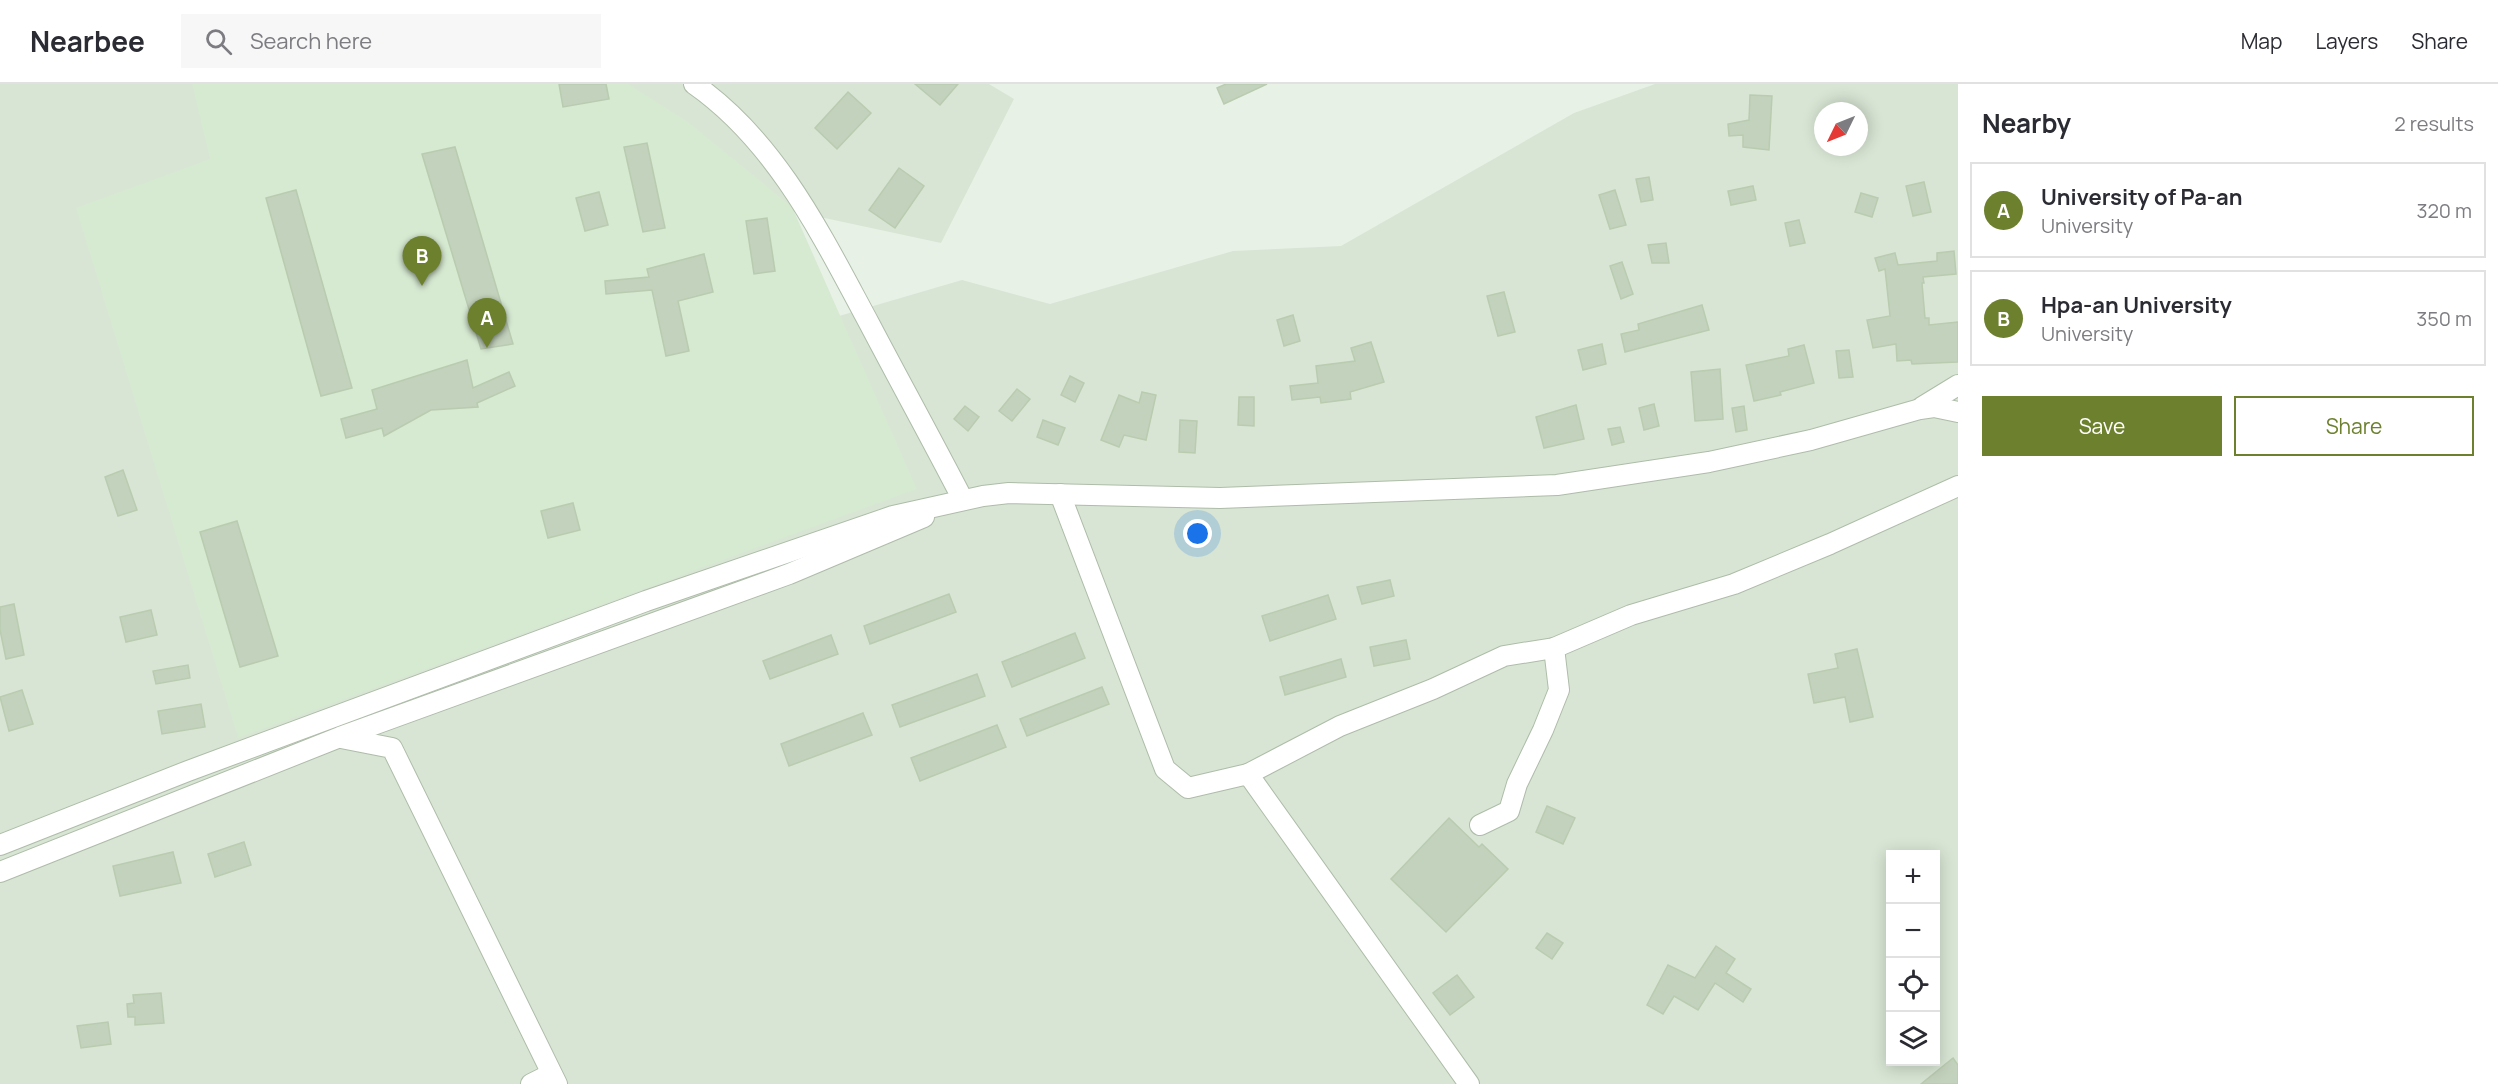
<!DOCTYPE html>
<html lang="en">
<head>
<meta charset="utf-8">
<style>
  :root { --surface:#fff; --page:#f7f7f7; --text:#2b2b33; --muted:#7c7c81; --line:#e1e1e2; --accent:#6c802e }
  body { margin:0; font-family:Manrope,sans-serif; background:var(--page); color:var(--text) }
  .controls { position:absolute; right:18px; bottom:18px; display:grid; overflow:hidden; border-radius:0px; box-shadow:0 3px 15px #0003 }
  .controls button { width:54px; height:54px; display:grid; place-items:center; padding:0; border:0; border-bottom:2px solid var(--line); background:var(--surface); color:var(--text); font:30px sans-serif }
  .compass { position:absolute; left:1814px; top:18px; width:54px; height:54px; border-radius:50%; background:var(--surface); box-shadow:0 3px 15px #0003; rotate:227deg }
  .you { position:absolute; left:1198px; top:450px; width:21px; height:21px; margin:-15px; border:4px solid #fff; border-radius:50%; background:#1a73e8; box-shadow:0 0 0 9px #1a73e833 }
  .badge { display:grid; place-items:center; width:39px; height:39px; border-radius:50%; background:var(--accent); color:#fff; font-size:20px; font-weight:700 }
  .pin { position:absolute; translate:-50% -50px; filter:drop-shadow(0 2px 3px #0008) }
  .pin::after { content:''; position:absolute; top:32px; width:21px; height:18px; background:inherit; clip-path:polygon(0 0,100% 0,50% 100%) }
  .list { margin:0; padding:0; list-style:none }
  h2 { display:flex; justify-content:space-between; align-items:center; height:78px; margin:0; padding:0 24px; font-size:26px }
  h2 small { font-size:20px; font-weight:400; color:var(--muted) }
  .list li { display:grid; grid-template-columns:39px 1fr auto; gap:18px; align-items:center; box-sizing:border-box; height:96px; margin:0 12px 12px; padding:0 12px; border:2px solid var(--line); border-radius:0px }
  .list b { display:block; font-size:22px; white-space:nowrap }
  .list p { margin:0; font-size:20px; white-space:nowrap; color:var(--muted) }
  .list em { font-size:20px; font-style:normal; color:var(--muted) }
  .actions { display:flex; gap:12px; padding:18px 24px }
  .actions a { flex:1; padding:14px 0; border:2px solid var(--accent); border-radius:0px; text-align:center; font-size:21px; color:var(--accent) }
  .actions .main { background:var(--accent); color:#fff }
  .icon { flex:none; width:33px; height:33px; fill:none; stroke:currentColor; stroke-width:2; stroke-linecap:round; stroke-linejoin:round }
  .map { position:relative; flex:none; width:1958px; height:1000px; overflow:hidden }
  header { display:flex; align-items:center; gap:36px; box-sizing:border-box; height:84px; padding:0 30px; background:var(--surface); border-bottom:2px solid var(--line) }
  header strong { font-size:28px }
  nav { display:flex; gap:33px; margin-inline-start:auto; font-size:21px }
  .search { width:420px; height:54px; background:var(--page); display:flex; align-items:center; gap:15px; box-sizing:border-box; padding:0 21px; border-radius:0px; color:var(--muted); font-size:22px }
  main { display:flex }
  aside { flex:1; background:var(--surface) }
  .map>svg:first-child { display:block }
</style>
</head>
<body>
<header>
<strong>Nearbee</strong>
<div class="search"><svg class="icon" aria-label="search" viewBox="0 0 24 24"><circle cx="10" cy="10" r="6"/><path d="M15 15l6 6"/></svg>Search here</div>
<nav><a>Map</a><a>Layers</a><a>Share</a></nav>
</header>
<main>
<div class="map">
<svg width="1958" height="1000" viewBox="0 0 1958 1000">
  <rect width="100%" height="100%" fill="#e8f1e6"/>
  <path fill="#d8e5d4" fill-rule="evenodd" d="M0 0H989L1014 15 941 159 792 127 822 237 962 196 1050 220 1233 167 1341 162 1574 29 1655 0H1958V1000H0ZM1823 27H1859V63H1823ZM1890 770H1936V978H1890Z"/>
  <path fill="#d6e9d1" d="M192 0H628L688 38 792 123 917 405 238 654 76 124 210 75Z"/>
  <g fill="#c3d2bc" stroke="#b9ccb0" stroke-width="1.5">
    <path d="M559 0H606L609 15 563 23Z"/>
    <path d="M915 0H958L940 21Z"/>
    <path d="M1226 0H1267L1224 20 1217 4Z"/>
    <path d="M848 8 871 29 837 65 815 44Z"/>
    <path d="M1750 11 1772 12 1769 66 1743 63V51L1729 52 1728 40 1749 36Z"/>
    <path d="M647 59 665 144 643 148 624 63Z"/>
    <path d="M455 63 513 260 481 265 422 70Z"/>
    <path d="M899 84 924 102 895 144 869 126Z"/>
    <path d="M1649 93 1653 116 1641 118 1636 95Z"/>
    <path d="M1924 98 1931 128 1913 132 1906 102Z"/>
    <path d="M1753 102 1756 116 1731 121 1728 107Z"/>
    <path d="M296 106 352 304 321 312 266 114Z"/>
    <path d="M1615 106 1626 141 1610 145 1599 111Z"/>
    <path d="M599 108 608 141 585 147 576 114Z"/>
    <path d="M1861 109 1878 114 1872 133 1855 128Z"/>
    <path d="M767 134 775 187 754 190 746 137Z"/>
    <path d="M1799 136 1805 159 1790 162 1785 139Z"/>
    <path d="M1666 159 1669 179H1652L1648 161Z"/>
    <path d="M1954 167 1956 190 1923 193 1924 199H1922L1925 234H1929V241L1958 238V278L1912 280 1911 276 1897 277 1896 260 1873 264 1867 236 1890 232 1885 185 1879 187 1875 174 1895 169 1898 181 1937 177V169Z"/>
    <path d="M704 170 713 208 678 217 689 267 666 272 652 206 606 210 605 197 649 193 647 185Z"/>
    <path d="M1622 178 1633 210 1621 215 1610 182Z"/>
    <path d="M1504 208 1515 248 1498 252 1487 212Z"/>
    <path d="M1702 221 1709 246 1625 268 1621 250 1639 246 1638 240Z"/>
    <path d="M1293 231 1300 257 1284 262 1277 236Z"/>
    <path d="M1371 258 1384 298 1350 308 1351 315 1321 319 1320 313 1292 316 1290 302 1318 299 1316 282 1355 277 1351 264Z"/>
    <path d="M1602 260 1606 280 1583 286 1578 266Z"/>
    <path d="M1804 261 1814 299 1780 308 1781 311 1754 317 1746 281 1789 272 1788 265Z"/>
    <path d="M1849 266 1853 293 1839 294 1836 267Z"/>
    <path d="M467 276 473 304 509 288 515 302 477 319 478 323 431 326 384 352 382 344 346 354 341 335 377 325 372 306Z"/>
    <path d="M1720 285 1723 335 1695 337 1691 288Z"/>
    <path d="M1070 292 1084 299 1075 318 1061 311Z"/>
    <path d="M1017 305 1030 315 1012 337 999 327Z"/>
    <path d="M1142 308 1156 311 1146 356 1124 351 1119 363 1101 356 1119 311 1139 319Z"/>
    <path d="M1239 313H1254V342L1238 341Z"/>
    <path d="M1654 320 1659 342 1644 346 1639 324Z"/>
    <path d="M1576 321 1584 355 1544 364 1536 333Z"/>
    <path d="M965 322 979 333 968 347 954 335Z"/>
    <path d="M1744 322 1747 346 1736 348 1732 324Z"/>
    <path d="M1043 336 1065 344 1058 361 1037 353Z"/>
    <path d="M1180 336 1197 337 1195 369 1179 368Z"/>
    <path d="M1620 343 1624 358 1612 361 1608 345Z"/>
    <path d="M123 386 137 426 118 432 105 393Z"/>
    <path d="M573 419 580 446 548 454 541 427Z"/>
    <path d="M237 437 278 572 240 583 200 448Z"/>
    <path d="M1390 496 1394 512 1362 520 1357 503Z"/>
    <path d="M949 510 956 528 870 560 864 542Z"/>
    <path d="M1328 511 1336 535 1270 557 1262 532Z"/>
    <path d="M14 520 24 571 6 575 0 546V523Z"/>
    <path d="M151 526 157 551 126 558 120 533Z"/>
    <path d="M1075 549 1085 574 1012 603 1002 578Z"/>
    <path d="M831 551 838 570 770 595 763 577Z"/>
    <path d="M1406 556 1410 575 1374 582 1370 563Z"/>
    <path d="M1857 565 1873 633 1850 638 1845 613 1814 619 1808 590 1838 584 1835 570Z"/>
    <path d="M1341 575 1346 593 1285 611 1280 593Z"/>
    <path d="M188 581 190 594 156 600 153 587Z"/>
    <path d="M977 590 985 612 900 643 892 621Z"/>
    <path d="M1102 603 1109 620 1027 652 1020 635Z"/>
    <path d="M22 606 33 640 9 647 0 613Z"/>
    <path d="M201 620 205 643 162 650 158 627Z"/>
    <path d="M863 629 872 651 789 682 781 660Z"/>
    <path d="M997 641 1006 663 920 697 911 674Z"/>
    <path d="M1547 722 1575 734 1563 760 1536 748Z"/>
    <path d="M1449 734 1479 763 1482 760 1508 785 1446 848 1391 795Z"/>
    <path d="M244 758 251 781 215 793 208 770Z"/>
    <path d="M173 768 181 799 120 812 113 782Z"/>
    <path d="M1547 849 1563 859 1552 875 1536 864Z"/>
    <path d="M1716 862 1735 875 1726 889 1751 905 1743 918 1715 899 1698 926 1674 912 1663 930 1647 921 1668 881 1695 894Z"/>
    <path d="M1457 891 1474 913 1450 931 1433 909Z"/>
    <path d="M161 909 164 939 135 941V933H128L127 920 134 919 133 911Z"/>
    <path d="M108 938 111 960 81 964 77 942Z"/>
    <path d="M1953 974 1958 981V1000H1921Z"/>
  </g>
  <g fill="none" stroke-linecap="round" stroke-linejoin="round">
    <defs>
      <g id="minor">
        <path d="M694 0C777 58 822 152 869 239 900 298 932 356 963 416"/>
        <path d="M1922 323 1958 301"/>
        <path d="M1060 410 1165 685 1188 704 1248 690 1469 1000"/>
        <path d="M341 654 392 664 557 1000"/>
        <path d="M1248 690 1340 642 1433 605 1504 572 1554 564 1631 531 1734 500 1830 460 1958 402"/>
        <path d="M1480 741 1509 727 1517 700 1543 646 1559 606 1554 564"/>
        <path d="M0 761 188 687 646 517 893 432 983 412 1009 409 1220 414 1557 401 1709 378 1811 356 1920 325 1934 323 1958 328"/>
        <path d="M0 788 340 653 789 490 924 433"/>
        <path d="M531 1000 551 990"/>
      </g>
    </defs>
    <use href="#minor" stroke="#aebca9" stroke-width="22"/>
    <use href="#minor" stroke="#fff" stroke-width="20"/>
  </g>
</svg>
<div class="controls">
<button>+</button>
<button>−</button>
<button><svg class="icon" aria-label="locate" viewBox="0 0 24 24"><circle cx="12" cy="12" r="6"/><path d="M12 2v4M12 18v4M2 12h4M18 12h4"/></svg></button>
<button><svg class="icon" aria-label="layers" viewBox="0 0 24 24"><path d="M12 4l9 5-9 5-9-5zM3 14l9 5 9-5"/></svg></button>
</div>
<svg class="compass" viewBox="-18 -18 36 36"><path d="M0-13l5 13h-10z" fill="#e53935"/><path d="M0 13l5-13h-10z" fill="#7c7c81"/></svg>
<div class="you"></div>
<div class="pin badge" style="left:487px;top:264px">A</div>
<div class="pin badge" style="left:422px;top:202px">B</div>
</div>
<aside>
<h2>Nearby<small>2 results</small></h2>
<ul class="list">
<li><span class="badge">A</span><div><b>University of Pa-an</b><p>University</p></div><em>320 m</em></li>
<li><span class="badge">B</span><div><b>Hpa-an University</b><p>University</p></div><em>350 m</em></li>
</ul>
<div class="actions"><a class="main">Save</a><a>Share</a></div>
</aside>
</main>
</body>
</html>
